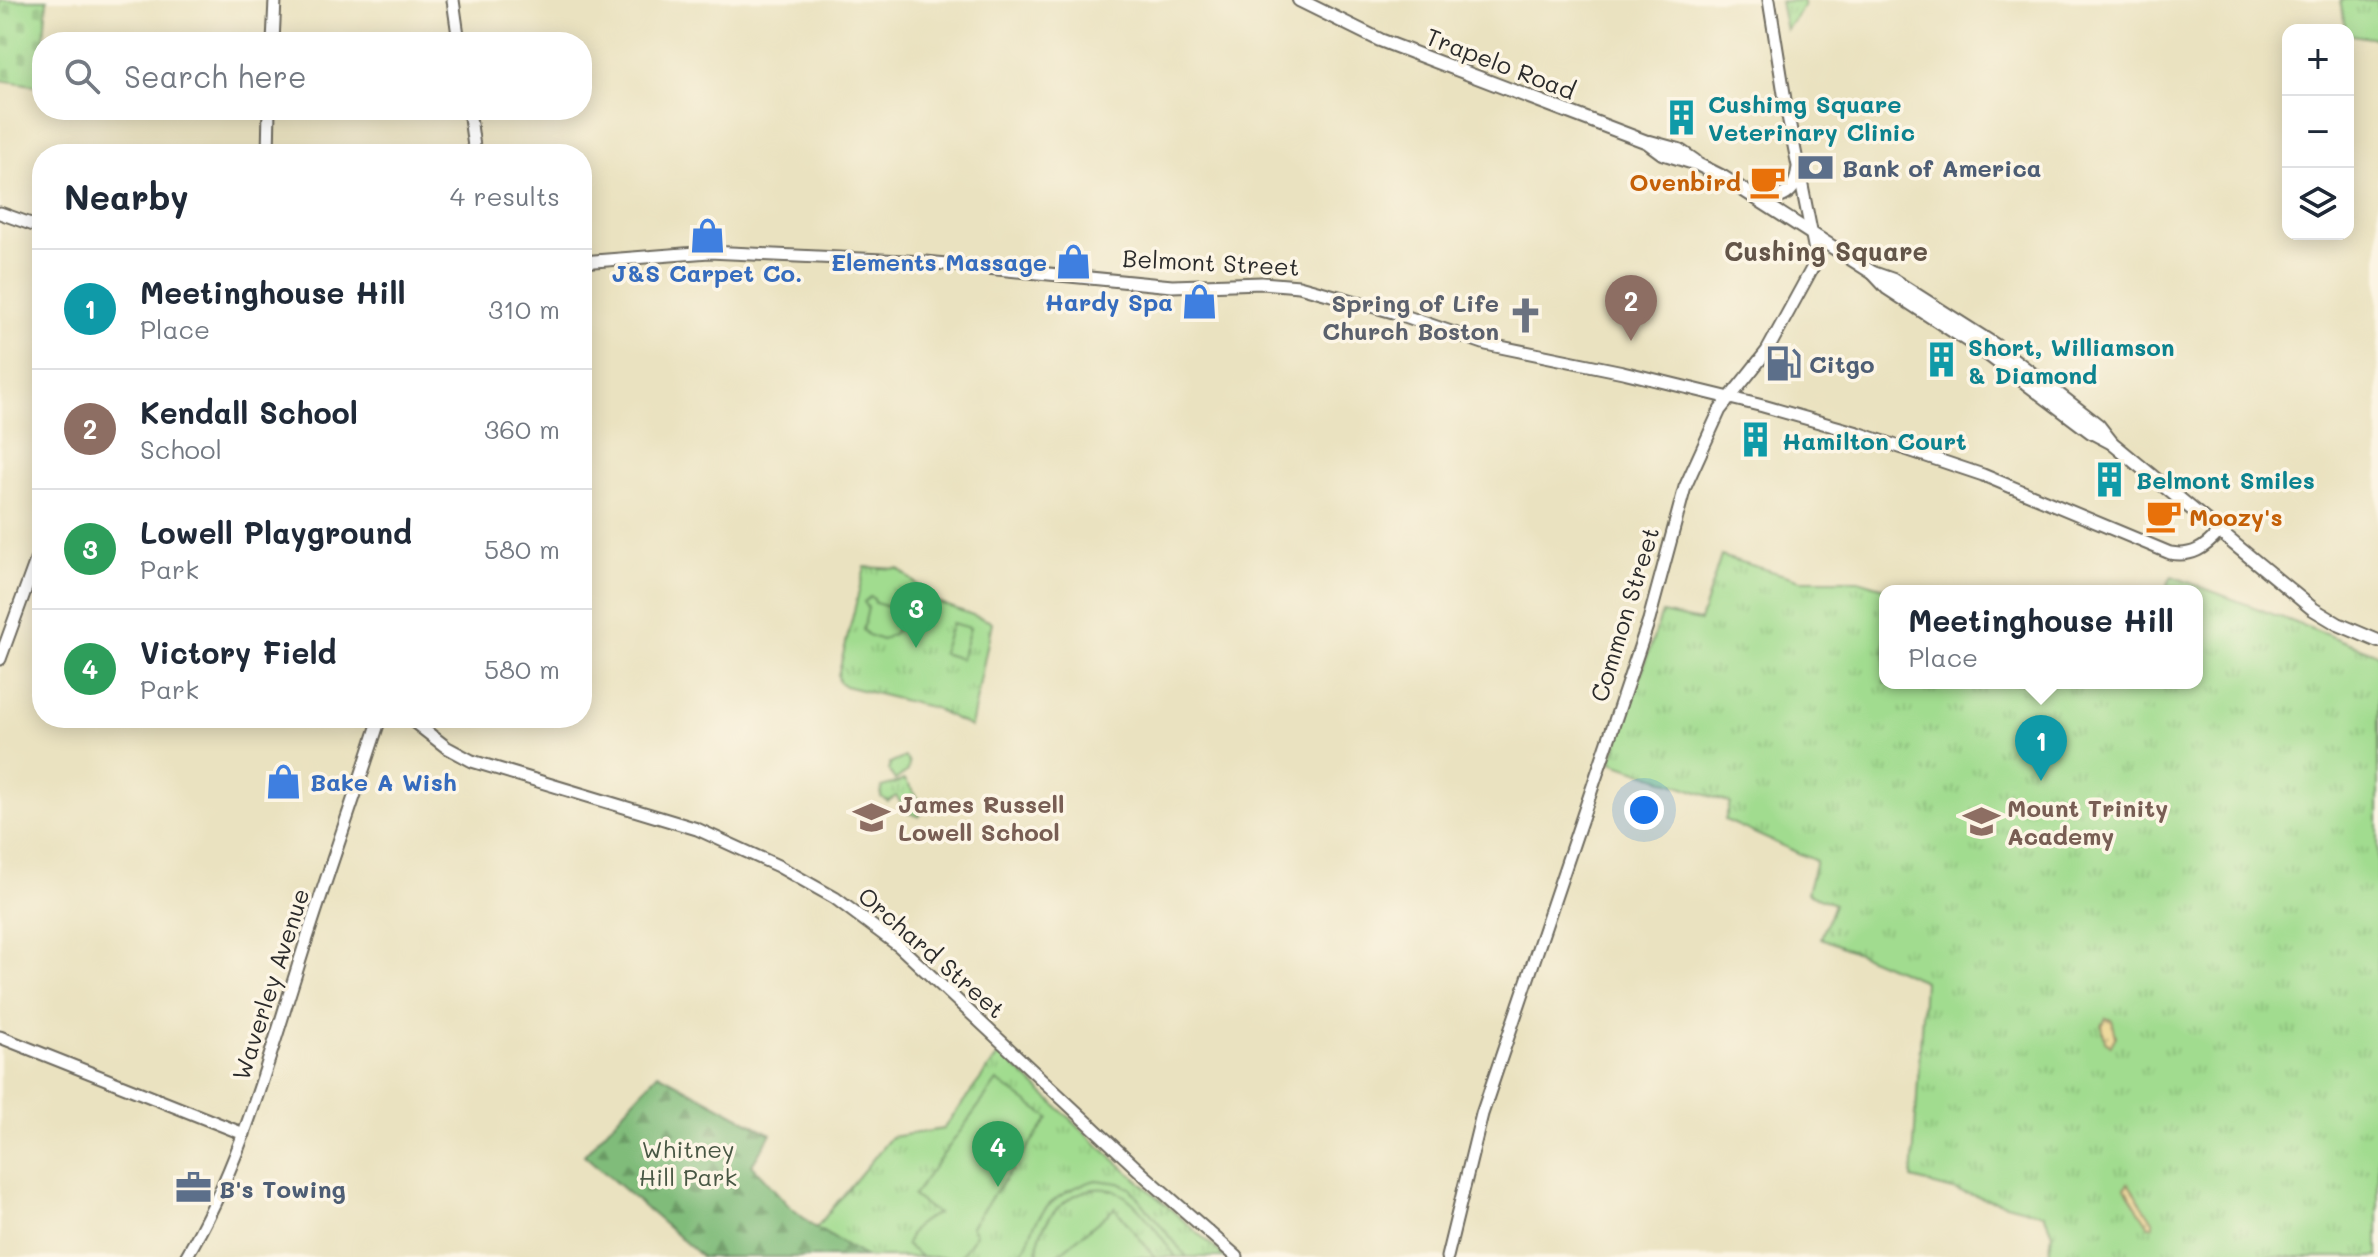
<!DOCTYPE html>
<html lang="en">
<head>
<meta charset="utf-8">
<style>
  :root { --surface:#fff; --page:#f6f6f7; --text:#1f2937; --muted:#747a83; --line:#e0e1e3; --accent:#1f6fb2 }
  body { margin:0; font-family:Mali,sans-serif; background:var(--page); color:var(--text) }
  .controls { position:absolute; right:24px; top:24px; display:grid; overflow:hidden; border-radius:16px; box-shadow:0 4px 20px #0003 }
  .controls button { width:72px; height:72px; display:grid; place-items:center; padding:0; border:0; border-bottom:2px solid var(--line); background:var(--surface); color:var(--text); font:40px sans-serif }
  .you { position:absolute; left:1644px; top:810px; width:28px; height:28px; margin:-20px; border:6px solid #fff; border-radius:50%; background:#1a73e8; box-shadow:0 0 0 12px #1a73e833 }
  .badge { display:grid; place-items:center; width:52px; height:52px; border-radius:50%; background:var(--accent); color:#fff; font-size:26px; font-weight:700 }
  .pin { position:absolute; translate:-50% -66px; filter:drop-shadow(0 2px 4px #0008) }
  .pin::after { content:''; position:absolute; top:42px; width:28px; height:24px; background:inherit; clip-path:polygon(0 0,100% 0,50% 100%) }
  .popup { position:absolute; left:1879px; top:585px; width:324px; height:104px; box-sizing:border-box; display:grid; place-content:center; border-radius:16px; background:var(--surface); filter:drop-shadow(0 2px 6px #0005); font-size:26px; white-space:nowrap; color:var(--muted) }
  .popup b { font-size:30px; color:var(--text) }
  .popup::after { content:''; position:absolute; left:50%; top:100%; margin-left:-16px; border:16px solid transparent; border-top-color:var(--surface) }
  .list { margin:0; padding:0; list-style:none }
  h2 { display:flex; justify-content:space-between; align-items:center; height:104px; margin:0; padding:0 32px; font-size:34px }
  h2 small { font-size:26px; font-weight:400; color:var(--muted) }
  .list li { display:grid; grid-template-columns:52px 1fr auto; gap:24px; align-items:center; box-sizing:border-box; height:120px; padding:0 32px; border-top:2px solid var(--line) }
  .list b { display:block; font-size:30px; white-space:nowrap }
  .list p { margin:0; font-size:26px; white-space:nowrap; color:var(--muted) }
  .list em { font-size:26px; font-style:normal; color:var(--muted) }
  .icon { flex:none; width:44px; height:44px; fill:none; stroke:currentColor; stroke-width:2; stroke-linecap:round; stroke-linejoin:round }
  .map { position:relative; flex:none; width:2378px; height:1257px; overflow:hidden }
  .search { position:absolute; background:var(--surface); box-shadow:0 4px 20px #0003; left:32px; top:32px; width:560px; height:88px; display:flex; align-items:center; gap:20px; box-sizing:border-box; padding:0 28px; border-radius:32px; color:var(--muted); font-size:30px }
  .panel { position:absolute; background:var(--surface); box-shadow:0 4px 20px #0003; left:32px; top:144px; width:560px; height:584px; border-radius:32px }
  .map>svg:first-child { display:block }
</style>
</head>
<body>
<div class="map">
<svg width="2378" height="1257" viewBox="0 0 2378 1257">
  <defs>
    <pattern id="grass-tufts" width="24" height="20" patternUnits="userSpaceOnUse" patternTransform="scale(2)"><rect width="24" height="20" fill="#a1dc8f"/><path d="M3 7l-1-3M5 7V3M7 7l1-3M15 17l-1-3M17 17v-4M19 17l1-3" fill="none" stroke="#8bbd7c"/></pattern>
    <pattern id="forest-firs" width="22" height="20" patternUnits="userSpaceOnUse" patternTransform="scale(2)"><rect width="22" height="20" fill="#80bc7a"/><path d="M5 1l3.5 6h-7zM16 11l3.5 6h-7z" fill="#699964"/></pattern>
    <pattern id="sand-dots" width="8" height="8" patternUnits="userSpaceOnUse" patternTransform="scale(2)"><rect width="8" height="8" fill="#eeda9e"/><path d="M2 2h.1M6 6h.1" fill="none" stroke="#cb8" stroke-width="1.8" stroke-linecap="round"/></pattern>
    <pattern id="cemetery-stones" width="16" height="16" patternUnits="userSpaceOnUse" patternTransform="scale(2)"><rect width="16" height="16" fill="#a1dc8f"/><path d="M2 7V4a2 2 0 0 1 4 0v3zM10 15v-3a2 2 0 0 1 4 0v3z" fill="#8bbd7c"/></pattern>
  </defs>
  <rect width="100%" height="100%" fill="#fcf5e5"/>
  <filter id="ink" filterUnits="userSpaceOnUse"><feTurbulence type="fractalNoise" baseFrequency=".0125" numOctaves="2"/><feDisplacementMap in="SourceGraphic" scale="16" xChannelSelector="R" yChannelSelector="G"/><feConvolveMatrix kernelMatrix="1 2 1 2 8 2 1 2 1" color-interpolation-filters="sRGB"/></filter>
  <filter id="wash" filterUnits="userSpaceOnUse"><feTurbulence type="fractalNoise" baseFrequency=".006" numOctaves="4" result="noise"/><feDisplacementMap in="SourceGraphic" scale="32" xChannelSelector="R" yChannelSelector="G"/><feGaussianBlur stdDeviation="1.8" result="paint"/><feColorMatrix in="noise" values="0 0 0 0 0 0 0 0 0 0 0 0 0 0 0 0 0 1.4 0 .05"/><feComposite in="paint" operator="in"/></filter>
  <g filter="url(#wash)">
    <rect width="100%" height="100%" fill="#eae2c0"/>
    <g fill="url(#grass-tufts)" stroke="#66845d" stroke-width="2">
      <path d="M1802 0 1804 6 1786 30 1780 2Z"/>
      <path d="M2340 0H2378V39L2352 35 2346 30Z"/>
      <path d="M1721 556 1801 580H1858L1895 591H1885V683H2197V591H2164L2172 576 2378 654V1257H2049L2052 1233 2044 1214 1912 1179 1924 981 1821 938 1834 904 1807 893 1816 861 1725 820 1730 803 1611 762 1662 613 1700 621Z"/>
      <path d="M865 567 899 569 937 602 992 622 971 727 934 708 845 686 839 682 838 675Z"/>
      <path d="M905 780 926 809 919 816 908 813 896 796 888 801 881 797 882 787Z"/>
      <path d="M1000 1053 1099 1146 1225 1257H866L816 1228 891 1137 943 1129Z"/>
    </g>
    <path fill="url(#forest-firs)" stroke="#567452" stroke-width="2" d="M658 1073 771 1134 752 1165 788 1205 816 1228 866 1257H702L584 1155Z"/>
    <g fill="url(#sand-dots)" stroke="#8c8264" stroke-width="2">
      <path d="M2106 1018 2112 1020 2116 1036 2111 1045 2105 1041 2102 1026Z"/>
      <path d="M2128 1183 2153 1221V1226H2149L2125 1188Z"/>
    </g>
    <path fill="url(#cemetery-stones)" stroke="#66845d" stroke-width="2" d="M0 0H47L40 86 0 80Z"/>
    <g fill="#a1dc8f" stroke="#66845d" stroke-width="2">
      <path d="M870 597 874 599 875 603 896 609 898 625 894 633 882 640 868 635 863 630 868 608 864 602Z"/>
      <path d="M952 623 970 628 961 659 942 653Z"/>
      <path d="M905 757 909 763 908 771 895 780 889 771 890 764Z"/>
      <path d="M997 1081 1049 1118 971 1226 976 1234 960 1257H922L906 1245C911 1228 921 1220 937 1214L913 1196Z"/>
      <path d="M1096 1180 1119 1183 1130 1188 1187 1257H1176C1162 1239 1142 1207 1123 1195 1086 1171 1032 1218 1038 1257H1021L1019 1254C1029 1246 1028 1238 1034 1226 1046 1201 1070 1187 1096 1180Z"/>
      <path d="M1115 1208 1155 1257H1055Z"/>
    </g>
  </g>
  <g filter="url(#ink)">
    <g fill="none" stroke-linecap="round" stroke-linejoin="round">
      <defs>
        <g id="secondary">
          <path d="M453 0 459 42"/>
          <path d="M273 42 275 0"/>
          <path d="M469 110 475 154"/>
          <path d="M268 154 269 110"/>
          <path d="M0 213 42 228"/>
          <path d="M582 262 709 252 926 262 1172 286 1262 283 1299 286 1393 312 1486 344 1623 372 1763 406 1858 433 1983 475 2170 553C2192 557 2205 548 2219 532"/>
          <path d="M0 659 42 544"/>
          <path d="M409 718 446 747 472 761 697 829 778 866 835 898 899 946 1145 1176 1237 1257"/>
          <path d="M0 1037 244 1134"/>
          <path d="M186 1257C239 1168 265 1071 296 973 322 888 353 803 380 718"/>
          <path d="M1447 1257 1482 1114 1649 620 1685 487 1720 410 1767 351 1815 263V251L1786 106 1769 0"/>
        </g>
        <g id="primary">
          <path d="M1299 0 1380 40 1647 142 1662 153 1697 164 1723 177 1873 273 1893 280 1995 345 2098 425 2112 443"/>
          <path d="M1650 142 1679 150 1695 161"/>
          <path d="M1759 198C1781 201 1796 193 1798 170"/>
          <path d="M1873 273 1887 288 1982 350 2091 432 2112 443 2313 609 2338 624 2378 641"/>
        </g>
      </defs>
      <use href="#secondary" stroke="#6e6b5f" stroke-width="15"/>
      <use href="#primary" stroke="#6e6b5f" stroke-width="16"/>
      <use href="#secondary" stroke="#fff" stroke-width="11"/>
      <use href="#primary" stroke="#fff" stroke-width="12"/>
    </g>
  </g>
  <defs>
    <symbol id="building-bare" viewBox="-9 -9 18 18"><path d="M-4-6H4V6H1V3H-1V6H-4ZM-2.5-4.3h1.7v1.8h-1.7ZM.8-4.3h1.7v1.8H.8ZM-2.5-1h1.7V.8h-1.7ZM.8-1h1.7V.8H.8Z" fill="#0f9aa8" stroke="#fcf5e5" stroke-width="2.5" paint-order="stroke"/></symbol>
    <symbol id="bank-bare" viewBox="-9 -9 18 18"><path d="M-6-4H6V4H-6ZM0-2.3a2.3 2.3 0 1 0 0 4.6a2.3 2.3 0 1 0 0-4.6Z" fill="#5c6f8a" stroke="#fcf5e5" stroke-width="2.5" paint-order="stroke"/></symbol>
    <symbol id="cafe-bare" viewBox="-9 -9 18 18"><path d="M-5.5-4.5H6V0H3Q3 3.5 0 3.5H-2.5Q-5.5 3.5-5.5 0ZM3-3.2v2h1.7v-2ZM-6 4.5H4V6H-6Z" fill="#e8710a" stroke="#fcf5e5" stroke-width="2.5" paint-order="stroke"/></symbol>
    <symbol id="shop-bare" viewBox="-9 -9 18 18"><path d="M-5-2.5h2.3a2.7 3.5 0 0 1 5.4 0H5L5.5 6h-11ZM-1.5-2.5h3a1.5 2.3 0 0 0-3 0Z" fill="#3f7fe0" stroke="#fcf5e5" stroke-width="2.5" paint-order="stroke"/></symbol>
    <symbol id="church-bare" viewBox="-9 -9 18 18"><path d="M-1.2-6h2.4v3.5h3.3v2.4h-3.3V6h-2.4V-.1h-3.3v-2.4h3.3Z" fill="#6b7280" stroke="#fcf5e5" stroke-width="2.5" paint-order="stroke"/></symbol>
    <symbol id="fuel-bare" viewBox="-9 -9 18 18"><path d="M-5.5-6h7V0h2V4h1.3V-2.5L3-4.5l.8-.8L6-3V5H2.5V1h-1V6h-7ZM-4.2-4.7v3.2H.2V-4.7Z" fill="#5c6f8a" stroke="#fcf5e5" stroke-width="2.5" paint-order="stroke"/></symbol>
    <symbol id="school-bare" viewBox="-9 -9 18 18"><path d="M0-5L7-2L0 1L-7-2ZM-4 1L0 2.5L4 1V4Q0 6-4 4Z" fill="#8d6e63" stroke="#fcf5e5" stroke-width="2.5" paint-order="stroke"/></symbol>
    <symbol id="office-bare" viewBox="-9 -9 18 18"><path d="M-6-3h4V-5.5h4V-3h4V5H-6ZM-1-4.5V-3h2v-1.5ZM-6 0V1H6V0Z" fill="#5c6f8a" stroke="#fcf5e5" stroke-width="2.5" paint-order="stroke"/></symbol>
  </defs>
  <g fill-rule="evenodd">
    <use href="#building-bare" x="1656" y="92" width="51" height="51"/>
    <use href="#bank-bare" x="1790" y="142" width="51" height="51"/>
    <use href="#cafe-bare" x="1742" y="156" width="51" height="51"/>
    <use href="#shop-bare" x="682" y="210" width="51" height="51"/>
    <use href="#shop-bare" x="1048" y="236" width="51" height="51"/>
    <use href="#shop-bare" x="1174" y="276" width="51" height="51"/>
    <use href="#church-bare" x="1500" y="290" width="51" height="51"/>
    <use href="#building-bare" x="1916" y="334" width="51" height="51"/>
    <use href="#fuel-bare" x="1758" y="338" width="51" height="51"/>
    <use href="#building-bare" x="1730" y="414" width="51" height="51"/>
    <use href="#building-bare" x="2084" y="454" width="51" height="51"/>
    <use href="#cafe-bare" x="2138" y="490" width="51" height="51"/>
    <use href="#shop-bare" x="258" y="756" width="51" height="51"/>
    <use href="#school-bare" x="846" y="792" width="51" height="51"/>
    <use href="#school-bare" x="1956" y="796" width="51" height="51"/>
    <use href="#office-bare" x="168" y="1162" width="51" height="51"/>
  </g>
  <g text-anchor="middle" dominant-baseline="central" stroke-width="7" stroke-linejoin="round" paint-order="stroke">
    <g font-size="24" fill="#2b2b2b" stroke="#fcf5e5">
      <text transform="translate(1501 63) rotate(21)">Trapelo Road</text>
      <text transform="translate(1211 262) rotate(3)">Belmont Street</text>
      <text transform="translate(1624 614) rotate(-73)">Common Street</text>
      <text transform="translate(932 952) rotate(41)">Orchard Street</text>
      <text transform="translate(270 984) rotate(-72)">Waverley Avenue</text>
    </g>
    <g font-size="24" font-weight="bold" fill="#0d838f" stroke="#fcf5e5" text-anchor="start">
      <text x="1708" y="103">Cushimg Square<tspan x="1708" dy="28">Veterinary Clinic</tspan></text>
      <text x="1968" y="346">Short, Williamson<tspan x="1968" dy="28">&amp; Diamond</tspan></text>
      <text x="1782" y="440">Hamilton Court</text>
      <text x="2136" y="479">Belmont Smiles</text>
    </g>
    <g font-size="24" font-weight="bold" fill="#4e5e75" stroke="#fcf5e5" text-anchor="start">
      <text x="1842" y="167">Bank of America</text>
      <text x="1809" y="363">Citgo</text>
      <text x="219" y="1188">B's Towing</text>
    </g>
    <g font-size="24" font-weight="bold" fill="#c56008" stroke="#fcf5e5" text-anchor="end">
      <text x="1741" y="181">Ovenbird</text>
      <text x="2189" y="516" text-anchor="start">Moozy's</text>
    </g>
    <g font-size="24" font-weight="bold" fill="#366cbe" stroke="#fcf5e5" text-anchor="end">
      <text x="1047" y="261">Elements Massage</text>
      <text x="707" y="272" text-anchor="middle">J&amp;S Carpet Co.</text>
      <text x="1173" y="301">Hardy Spa</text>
      <text x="310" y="781" text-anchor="start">Bake A Wish</text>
    </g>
    <g font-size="24" font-weight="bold" fill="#5b616d" stroke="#fcf5e5" text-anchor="end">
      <text x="1499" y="302">Spring of Life<tspan x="1499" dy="28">Church Boston</tspan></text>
    </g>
    <g font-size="24" font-weight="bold" fill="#785e54" stroke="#fcf5e5" text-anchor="start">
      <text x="898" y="803">James Russell<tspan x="898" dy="28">Lowell School</tspan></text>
      <text x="2007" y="807">Mount Trinity<tspan x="2007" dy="28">Academy</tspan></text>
    </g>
    <g font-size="24" fill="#485744" stroke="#fcf5e5">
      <text x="688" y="1148">Whitney<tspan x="688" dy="28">Hill Park</tspan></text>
    </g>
    <g font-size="26" font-weight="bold" fill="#635549" stroke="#fcf5e5">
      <text x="1826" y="251">Cushing Square</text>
    </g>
  </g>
</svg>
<div class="controls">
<button>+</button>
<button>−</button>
<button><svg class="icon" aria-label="layers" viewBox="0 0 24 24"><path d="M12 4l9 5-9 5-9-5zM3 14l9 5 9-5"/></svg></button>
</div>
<div class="you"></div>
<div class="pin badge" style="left:2041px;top:781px;background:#0f9aa8">1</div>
<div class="popup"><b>Meetinghouse Hill</b>Place</div>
<div class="pin badge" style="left:1631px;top:341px;background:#8d6e63">2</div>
<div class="pin badge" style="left:916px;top:648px;background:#2e9e5b">3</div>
<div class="pin badge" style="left:998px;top:1187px;background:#2e9e5b">4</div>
<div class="search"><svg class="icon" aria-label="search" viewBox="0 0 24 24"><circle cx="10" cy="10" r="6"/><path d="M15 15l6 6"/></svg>Search here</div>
<section class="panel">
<h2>Nearby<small>4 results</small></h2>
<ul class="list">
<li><span class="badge" style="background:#0f9aa8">1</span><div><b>Meetinghouse Hill</b><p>Place</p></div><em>310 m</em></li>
<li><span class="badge" style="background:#8d6e63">2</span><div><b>Kendall School</b><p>School</p></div><em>360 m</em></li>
<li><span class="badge" style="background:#2e9e5b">3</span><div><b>Lowell Playground</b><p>Park</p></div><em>580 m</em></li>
<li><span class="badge" style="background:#2e9e5b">4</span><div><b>Victory Field</b><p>Park</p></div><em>580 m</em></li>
</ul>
</section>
</div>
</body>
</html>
